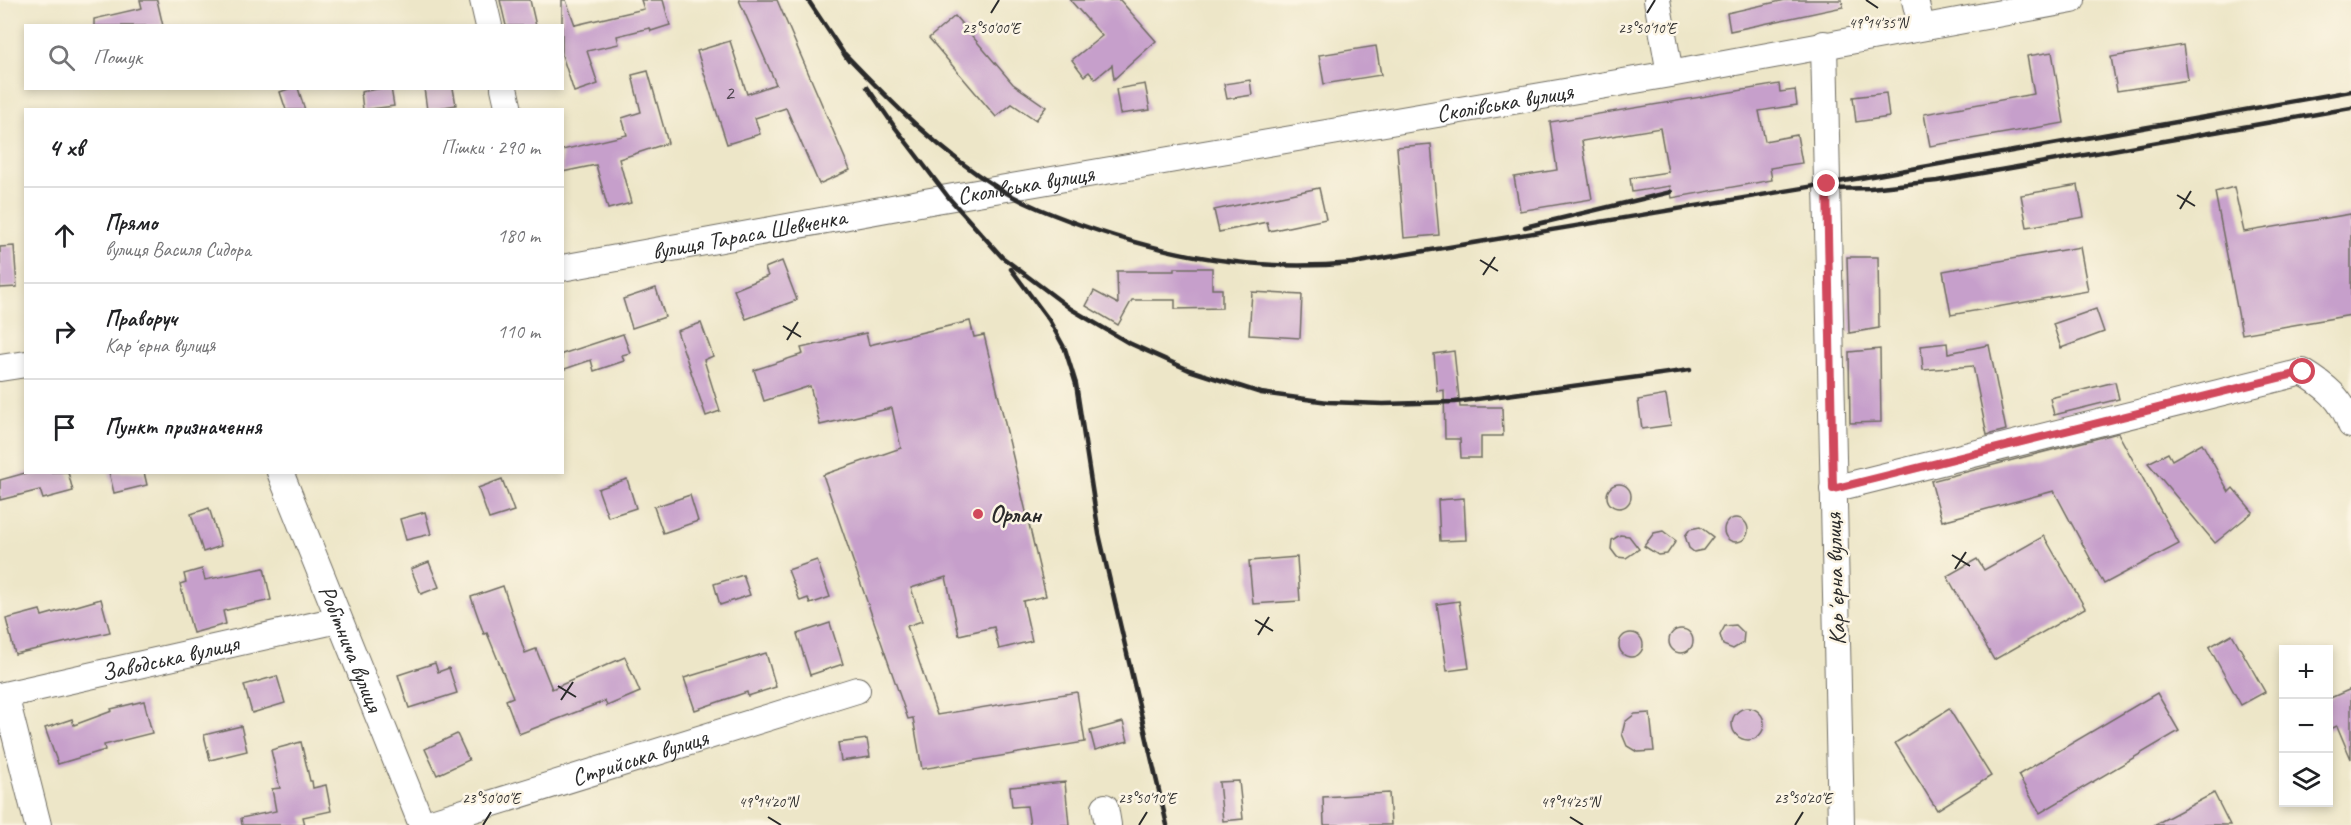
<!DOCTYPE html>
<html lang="uk">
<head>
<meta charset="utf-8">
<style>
  :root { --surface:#fff; --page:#f2f2f2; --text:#202124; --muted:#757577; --line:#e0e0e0 }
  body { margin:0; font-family:Caveat,sans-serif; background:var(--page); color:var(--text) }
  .controls { position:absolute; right:18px; bottom:18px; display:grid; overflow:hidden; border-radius:0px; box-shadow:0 3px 9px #0003 }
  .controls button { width:54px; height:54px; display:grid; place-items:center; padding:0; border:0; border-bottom:2px solid var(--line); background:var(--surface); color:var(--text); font:30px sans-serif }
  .stop { position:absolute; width:18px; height:18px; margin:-14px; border:4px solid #d1495b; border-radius:50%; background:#fff }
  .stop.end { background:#d1495b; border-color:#fff; box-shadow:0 2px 6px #0008 }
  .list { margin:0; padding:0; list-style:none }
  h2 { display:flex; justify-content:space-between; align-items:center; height:78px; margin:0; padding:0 24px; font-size:26px }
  h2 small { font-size:20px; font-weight:400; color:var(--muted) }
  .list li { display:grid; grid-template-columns:39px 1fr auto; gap:18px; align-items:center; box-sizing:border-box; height:96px; padding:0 24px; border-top:2px solid var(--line) }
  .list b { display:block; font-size:22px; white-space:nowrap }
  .list p { margin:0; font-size:20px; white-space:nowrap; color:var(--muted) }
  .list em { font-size:20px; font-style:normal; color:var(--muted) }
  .icon { flex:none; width:33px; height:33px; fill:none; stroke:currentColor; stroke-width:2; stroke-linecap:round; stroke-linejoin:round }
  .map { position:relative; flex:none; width:2351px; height:825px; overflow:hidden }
  .search { position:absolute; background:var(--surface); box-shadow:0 3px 9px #0003; left:24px; top:24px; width:540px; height:66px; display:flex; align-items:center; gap:15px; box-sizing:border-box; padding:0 21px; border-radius:0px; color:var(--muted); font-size:22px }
  .panel { position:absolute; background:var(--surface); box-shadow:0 3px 9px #0003; left:24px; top:108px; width:540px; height:366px; border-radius:0px }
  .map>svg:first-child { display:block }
</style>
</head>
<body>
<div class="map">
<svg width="2351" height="825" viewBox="0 0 2351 825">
  <rect width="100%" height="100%" fill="#fcf5e5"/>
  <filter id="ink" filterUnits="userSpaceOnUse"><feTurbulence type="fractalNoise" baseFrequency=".0167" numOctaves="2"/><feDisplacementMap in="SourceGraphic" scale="12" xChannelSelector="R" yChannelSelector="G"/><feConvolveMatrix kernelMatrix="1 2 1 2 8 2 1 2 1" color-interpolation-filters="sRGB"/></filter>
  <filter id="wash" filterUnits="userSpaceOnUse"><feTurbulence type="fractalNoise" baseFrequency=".008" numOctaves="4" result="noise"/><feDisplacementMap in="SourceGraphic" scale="24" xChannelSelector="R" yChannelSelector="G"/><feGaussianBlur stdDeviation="1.35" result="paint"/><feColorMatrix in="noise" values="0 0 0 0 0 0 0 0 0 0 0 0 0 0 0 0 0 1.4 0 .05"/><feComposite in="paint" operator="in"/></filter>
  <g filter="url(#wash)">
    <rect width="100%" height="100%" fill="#ede6c8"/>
    <g id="blocks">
      <g fill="#c69fcb">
        <path d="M140 0H157L163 26H94V19L142 8Z"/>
        <path d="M500 0H530L536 26H506Z"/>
        <path d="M562 0H566L575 25 644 9 641 0H663L670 25 651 31 650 28 617 36 619 44 587 51 598 84 574 92 562 55Z"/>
        <path d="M739 0H777L850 170 819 184 786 108 755 118 760 134 727 144 697 51 730 41 747 94 776 84Z"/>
        <path d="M1070 0H1120L1156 41 1114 79 1112 65 1095 79 1089 72 1084 76 1072 60 1102 36Z"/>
        <path d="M1785 0H1842L1843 7 1730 31 1727 13Z"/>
        <path d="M955 16 1013 84 1046 107 1036 120 1012 104 996 117 929 38Z"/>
        <path d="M2183 45 2188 80 2117 91 2111 57Z"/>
        <path d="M1376 46 1381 75 1324 84 1319 55Z"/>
        <path d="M2052 52 2064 123 1930 146 1924 114 2034 94 2027 56Z"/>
        <path d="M648 71 668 143 619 159 631 203 608 209 596 165 562 172V150L627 135 622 118 641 112 632 75Z"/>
        <path d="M1250 80 1252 95 1227 99 1224 84Z"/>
        <path d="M1145 84 1150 110 1120 114 1116 89Z"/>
        <path d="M1779 84 1780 92 1795 90 1797 105 1759 111 1765 141 1797 135 1802 163 1770 168 1772 180 1672 198 1670 186 1632 192 1630 178 1668 172 1660 128 1582 141 1592 199 1520 211 1514 177 1557 170 1550 122Z"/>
        <path d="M291 88H298L305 110H286L280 92Z"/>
        <path d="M382 88H391L394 106 363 110 361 92Z"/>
        <path d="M424 88H453L456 105 427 110Z"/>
        <path d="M1886 93 1889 117 1856 122 1853 97Z"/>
        <path d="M1431 144 1439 235 1404 238 1397 147Z"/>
        <path d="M2078 185 2084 217 2027 227 2021 195Z"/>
        <path d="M2234 187 2244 232 2351 214V315L2242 334 2215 192Z"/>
        <path d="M1319 188 1326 219 1269 231 1267 222 1219 232 1214 210Z"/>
        <path d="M14 246 17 287 0 288V247Z"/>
        <path d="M2080 247 2088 291 1951 315 1943 271Z"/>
        <path d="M1847 257H1878L1879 328 1849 333Z"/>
        <path d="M782 261 797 300 746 319 734 290 768 276 765 268Z"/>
        <path d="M1174 268H1212V289H1222V308L1175 309V300H1132L1118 325 1086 306 1094 291 1118 304 1117 271H1174Z"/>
        <path d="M656 288 665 317 632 328 623 299Z"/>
        <path d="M1252 292 1302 295 1300 338 1249 335Z"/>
        <path d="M2096 309 2104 332 2061 348 2053 324Z"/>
        <path d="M970 321 974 337 984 335 1046 596 1023 601 1032 641 999 649 994 627 959 635 946 577 911 588 922 621 907 626 937 715 1077 692 1085 742 922 769 913 718 908 719 823 475 901 448 892 408 820 425 810 386 764 401 754 370 803 354 801 348 866 333 869 345Z"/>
        <path d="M701 323 713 356 704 360 720 411 706 416 677 331Z"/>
        <path d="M623 334 630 353 622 355 624 361 594 371 591 360 562 370V354Z"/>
        <path d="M1947 343 1948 353 1989 345 2006 430 1987 435 1973 366 1923 370 1921 346Z"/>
        <path d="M1880 349 1881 422 1850 423 1849 352Z"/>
        <path d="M1454 351 1460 407H1502L1503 436H1481V458H1461L1460 439H1445L1444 390 1437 391 1434 354Z"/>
        <path d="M2115 382 2119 399 2054 415 2050 398Z"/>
        <path d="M1666 395 1671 425 1642 429 1638 400Z"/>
        <path d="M2118 433 2179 544 2104 584 2054 491 1942 521 1931 481Z"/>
        <path d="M2202 443 2229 492 2233 488 2253 512 2215 543 2148 463 2168 453 2172 460Z"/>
        <path d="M29 472H68L73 491 43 499 40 490 0 500V480Z"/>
        <path d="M109 472H144L147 485 114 493Z"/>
        <path d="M502 479 514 511 489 519 478 488Z"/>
        <path d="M627 479 636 508 608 517 598 489Z"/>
        <circle cx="1619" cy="496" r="12"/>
        <path d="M690 495 698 521 663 533 654 507Z"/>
        <path d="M1464 498 1466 540 1440 541 1438 500Z"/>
        <path d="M209 508 221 546 203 552 191 514Z"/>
        <path d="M425 512 431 534 406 540 400 519Z"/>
        <circle cx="1736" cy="530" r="12"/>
        <path d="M1700 527 1713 537 1703 550 1694 552 1689 548 1685 536 1690 529Z"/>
        <path d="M1663 531 1676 541 1667 554 1658 555 1644 546 1654 533Z"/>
        <path d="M1620 535 1629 536 1639 549 1626 558 1617 557 1611 549 1612 540Z"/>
        <path d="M2044 536 2085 608 1994 660 1947 576 1977 559 1984 570Z"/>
        <path d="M1297 557 1300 601 1253 604 1249 561Z"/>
        <path d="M817 560 830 597 810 604 808 598 800 601 788 570Z"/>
        <path d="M429 562 439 587 421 594 411 569Z"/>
        <path d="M264 568 271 600 223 611 226 624 193 633 180 584 186 582 184 574 202 569 205 580Z"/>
        <path d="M743 575 750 595 720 605 714 584Z"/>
        <path d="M503 586 525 653 536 649 552 689 625 657 640 692 607 706 605 701 519 734 506 700 513 697 487 633 484 634 471 597Z"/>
        <path d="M101 599 110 632 15 654 6 619 40 610 42 616Z"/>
        <path d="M1459 601 1469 668 1447 671 1437 604Z"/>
        <path d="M830 623 843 664 810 675 797 634Z"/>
        <path d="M1736 625 1744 633 1743 643 1733 649 1723 645 1720 635 1725 626Z"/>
        <circle cx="1681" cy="641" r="12"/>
        <circle cx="1631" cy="645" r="12"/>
        <path d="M2232 634 2265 692 2241 705 2209 647Z"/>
        <path d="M766 653 776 687 748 696 747 692 695 710 684 678Z"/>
        <path d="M435 663 438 672 449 668 457 693 409 708 398 675Z"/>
        <path d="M277 676 285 703 252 713 244 685Z"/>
        <path d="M2351 689V759L2337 726 2328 730V699Z"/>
        <path d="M2157 693 2179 731 2040 813 2018 775Z"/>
        <path d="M144 701 152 733 104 745 105 750 58 764 45 728 72 719 74 725 112 711 111 709Z"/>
        <circle cx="1748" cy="724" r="16"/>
        <path d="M1949 709 1991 776 1937 810 1895 743Z"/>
        <path d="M1650 713 1654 751 1637 752 1627 746 1622 734 1625 722 1635 714Z"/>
        <path d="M1123 722 1128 741 1095 750 1090 731Z"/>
        <path d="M241 726 247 751 210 760 204 735Z"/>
        <path d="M457 734 469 760 437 775 425 749Z"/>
        <path d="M867 739 870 757 841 761 838 743Z"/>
        <path d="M301 742 310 781H312L313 788 326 785 331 811 303 817 305 825H242L241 818 276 811 272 789 280 788 271 750Z"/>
        <path d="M1239 781 1243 819 1223 821 1219 782Z"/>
        <path d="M1065 782 1069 825H1030L1027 806 1012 807 1010 787Z"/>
        <path d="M1389 793 1391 825H1324L1323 797Z"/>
        <path d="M2214 793 2230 825H2154Z"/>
      </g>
    </g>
  </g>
  <g filter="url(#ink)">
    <use href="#blocks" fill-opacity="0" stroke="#6f6c62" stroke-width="1.5"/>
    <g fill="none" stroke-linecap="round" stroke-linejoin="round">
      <defs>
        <g id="minor">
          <path d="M483 0 489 26"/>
          <path d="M1657 0 1670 74"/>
          <path d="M1915 0 1921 26"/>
          <path d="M1824 44 1841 825"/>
          <path d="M504 88 509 110"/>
          <path id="s1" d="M562 268 936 200 1670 74 2072 0"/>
          <path d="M0 368 26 364"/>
          <path id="s2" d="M280 472 422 825"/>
          <path d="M1833 489 2303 372C2326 386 2342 399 2351 425"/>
          <path d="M5 695 38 825"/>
          <path id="s3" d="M0 696 338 620"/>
          <path d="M1105 807 1108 825"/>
          <path id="s4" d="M422 825 857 690"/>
        </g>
      </defs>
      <use href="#minor" stroke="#6f6c62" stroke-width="28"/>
      <use href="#minor" stroke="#fff" stroke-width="26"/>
      <g stroke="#2b2b2b" stroke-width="4.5">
        <path d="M808 0 848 60"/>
        <path d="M845 54C892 103 940 152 998 188 1024 204 1054 215 1081 225 1172 257 1257 272 1353 263L1827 184 2351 91"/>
        <path d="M867 87 894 126 949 198 1002 257 1071 309 1129 343 1189 370 1261 393 1328 402 1383 404 1455 402 1690 370"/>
        <path d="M1832 189 1870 188 1937 181 2351 108"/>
        <path d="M1525 227 1671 192"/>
        <path d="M1011 269 1049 320 1065 349 1076 384 1099 534 1167 825"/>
      </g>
    </g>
  </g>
  <g fill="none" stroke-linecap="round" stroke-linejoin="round" filter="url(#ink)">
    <path stroke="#d1495b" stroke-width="8" d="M1827 184 1833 489 2303 372"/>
  </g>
  <path fill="none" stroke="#2b2b2b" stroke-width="2" d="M1866 0 1878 8M991 13 999 0M1647 13 1655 0M2177 195 2195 206M2180 209 2191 191M1480 260 1498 271M1483 275 1495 257M783 326 801 337M787 340 798 322M1952 555 1970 566M1955 569 1966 552M1255 620 1273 631M1258 635 1269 617M558 686 576 697M561 700 573 682M768 817 781 825M1570 817 1583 825M483 825 491 812M1139 825 1147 812M1795 825 1803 812"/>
  <circle fill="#d1495b" stroke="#fcf5e5" stroke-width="2" cx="978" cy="514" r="6"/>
  <g text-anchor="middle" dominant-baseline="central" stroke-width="5" stroke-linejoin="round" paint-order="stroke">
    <g font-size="21" fill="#524853">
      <text x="729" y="93">2</text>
    </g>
    <g font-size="24" fill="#2b2b2b" stroke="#fcf5e5">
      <text stroke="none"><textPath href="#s1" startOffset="957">Сколівська вулиця</textPath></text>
      <text stroke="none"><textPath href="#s1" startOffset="471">Сколівська вулиця</textPath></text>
      <text stroke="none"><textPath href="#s1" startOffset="190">вулиця Тараса Шевченка</textPath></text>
      <text transform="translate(1835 579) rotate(-92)">Карʼєрна вулиця</text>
      <text stroke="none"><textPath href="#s2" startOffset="190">Робітнича вулиця</textPath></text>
      <text stroke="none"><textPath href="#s3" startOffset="174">Заводська вулиця</textPath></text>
      <text stroke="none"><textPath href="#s4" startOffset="228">Стрийська вулиця</textPath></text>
    </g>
    <g font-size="24" font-weight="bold" fill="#2b2b2b" stroke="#fcf5e5" text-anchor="start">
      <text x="990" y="514">Орлан</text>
    </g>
  </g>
  <g font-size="15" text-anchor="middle" fill="#2b2b2b" stroke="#fcf5e5" stroke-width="5" stroke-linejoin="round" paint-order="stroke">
    <text x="1878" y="28">49°14'35"N</text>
    <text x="991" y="33">23°50'00"E</text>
    <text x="1647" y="33">23°50'10"E</text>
    <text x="491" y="803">23°50'00"E</text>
    <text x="1147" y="803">23°50'10"E</text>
    <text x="1803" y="803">23°50'20"E</text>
    <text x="768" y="807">49°14'20"N</text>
    <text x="1570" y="807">49°14'25"N</text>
  </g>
</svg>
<div class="controls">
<button>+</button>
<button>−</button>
<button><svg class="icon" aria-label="layers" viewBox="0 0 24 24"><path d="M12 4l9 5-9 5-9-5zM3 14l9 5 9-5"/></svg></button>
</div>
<div class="stop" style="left:2303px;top:372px"></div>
<div class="stop end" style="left:1827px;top:184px"></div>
<div class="search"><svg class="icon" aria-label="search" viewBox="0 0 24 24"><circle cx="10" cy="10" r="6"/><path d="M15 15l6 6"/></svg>Пошук</div>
<section class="panel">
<h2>4 хв<small>Пішки · 290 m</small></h2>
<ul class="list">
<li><svg class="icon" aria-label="ahead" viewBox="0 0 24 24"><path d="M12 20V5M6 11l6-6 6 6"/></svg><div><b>Прямо</b><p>вулиця Василя Сидора</p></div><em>180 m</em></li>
<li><svg class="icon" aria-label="right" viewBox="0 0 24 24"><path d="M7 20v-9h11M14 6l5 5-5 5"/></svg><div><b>Праворуч</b><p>Карʼєрна вулиця</p></div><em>110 m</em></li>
<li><svg class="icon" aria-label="arrive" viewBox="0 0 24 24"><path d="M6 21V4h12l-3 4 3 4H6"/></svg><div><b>Пункт призначення</b></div></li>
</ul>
</section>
</div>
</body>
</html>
